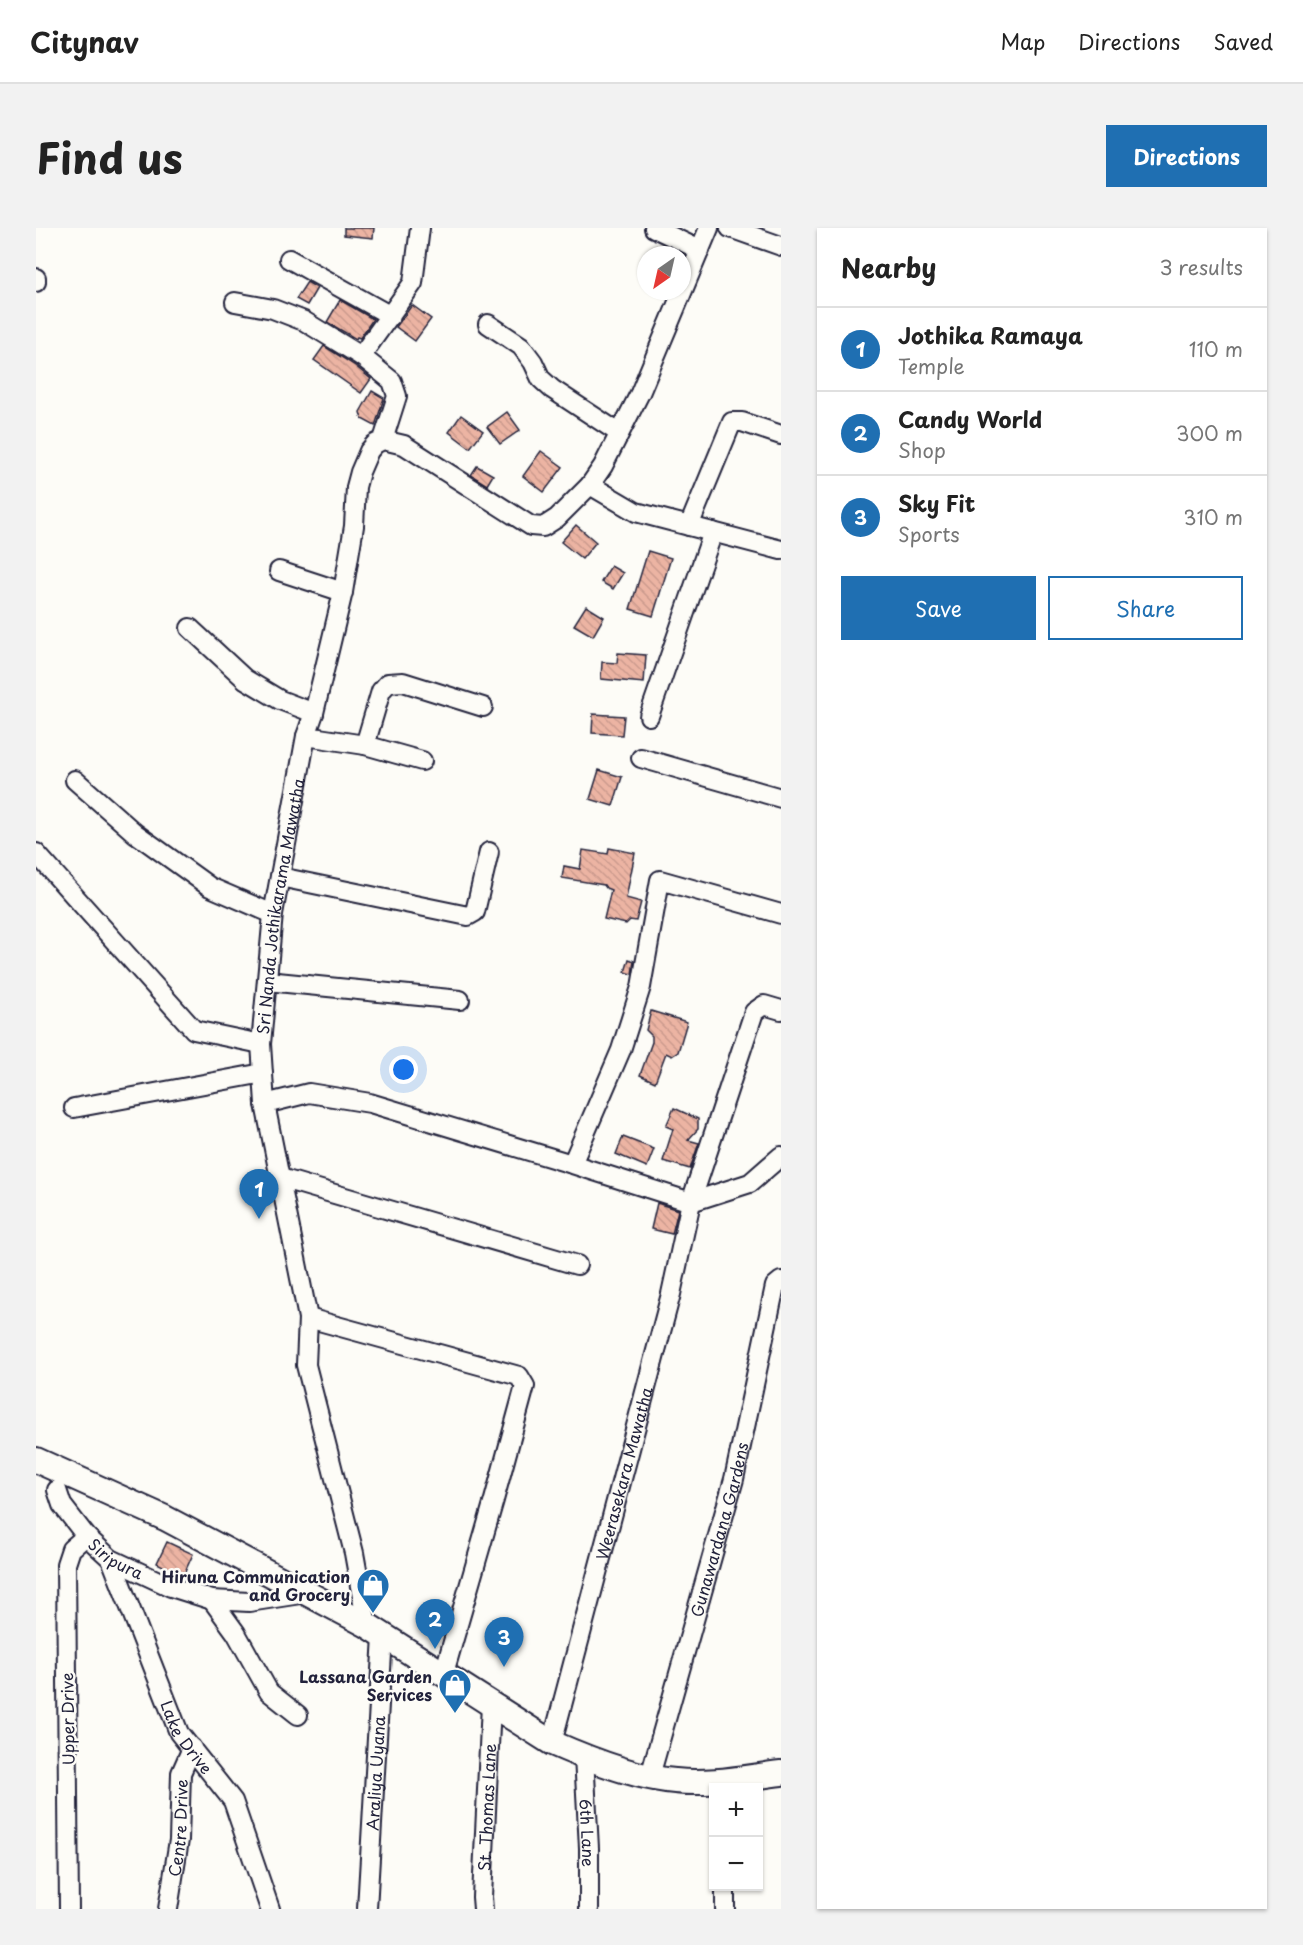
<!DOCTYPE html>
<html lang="en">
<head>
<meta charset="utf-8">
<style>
  :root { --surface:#fff; --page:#f2f2f2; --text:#222; --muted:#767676; --line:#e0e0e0; --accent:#1f6fb2 }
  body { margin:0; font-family:"Playpen Sans",sans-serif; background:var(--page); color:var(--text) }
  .controls { position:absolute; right:18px; bottom:18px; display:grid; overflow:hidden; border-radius:0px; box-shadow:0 2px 4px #0004 }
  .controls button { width:54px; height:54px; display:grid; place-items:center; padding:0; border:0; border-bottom:2px solid var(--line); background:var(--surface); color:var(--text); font:30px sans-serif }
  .compass { position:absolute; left:601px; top:18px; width:54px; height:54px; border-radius:50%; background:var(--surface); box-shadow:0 2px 4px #0004; rotate:214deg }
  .you { position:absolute; left:368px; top:842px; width:21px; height:21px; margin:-15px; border:4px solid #fff; border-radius:50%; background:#1a73e8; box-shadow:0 0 0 9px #1a73e833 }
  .badge { display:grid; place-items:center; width:39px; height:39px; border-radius:50%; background:var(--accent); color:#fff; font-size:20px; font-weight:700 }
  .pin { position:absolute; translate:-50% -50px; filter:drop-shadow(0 2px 3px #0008) }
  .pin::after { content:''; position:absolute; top:32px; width:21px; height:18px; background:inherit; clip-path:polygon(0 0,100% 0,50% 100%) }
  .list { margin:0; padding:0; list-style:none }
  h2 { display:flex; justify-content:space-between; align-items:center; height:78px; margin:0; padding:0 24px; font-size:26px }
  h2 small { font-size:20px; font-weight:400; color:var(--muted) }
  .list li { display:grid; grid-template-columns:39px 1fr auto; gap:18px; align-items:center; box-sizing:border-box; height:84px; padding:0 24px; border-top:2px solid var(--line) }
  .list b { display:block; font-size:22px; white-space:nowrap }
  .list p { margin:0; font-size:20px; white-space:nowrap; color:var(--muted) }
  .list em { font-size:20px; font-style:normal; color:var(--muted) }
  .actions { display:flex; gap:12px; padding:18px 24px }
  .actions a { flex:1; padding:14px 0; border:2px solid var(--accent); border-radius:0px; text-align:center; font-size:21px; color:var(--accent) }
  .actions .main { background:var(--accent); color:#fff }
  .map { position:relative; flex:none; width:745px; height:1681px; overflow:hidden; border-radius:0px }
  header { display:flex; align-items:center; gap:36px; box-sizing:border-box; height:84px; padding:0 30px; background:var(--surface); border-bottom:2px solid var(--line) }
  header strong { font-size:28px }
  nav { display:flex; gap:33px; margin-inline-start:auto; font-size:21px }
  .intro { display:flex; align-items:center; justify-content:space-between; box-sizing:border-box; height:144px; padding:0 36px }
  h1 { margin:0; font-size:42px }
  .button { padding:15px 27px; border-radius:0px; background:var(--accent); color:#fff; font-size:21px; font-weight:700 }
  main { display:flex; gap:36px; padding:0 36px }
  aside { flex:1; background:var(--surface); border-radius:0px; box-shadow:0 2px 4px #0004 }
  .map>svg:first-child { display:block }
</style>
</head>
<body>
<header>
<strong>Citynav</strong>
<nav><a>Map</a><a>Directions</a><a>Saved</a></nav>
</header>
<div class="intro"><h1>Find us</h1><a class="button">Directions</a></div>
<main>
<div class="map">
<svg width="745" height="1681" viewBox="0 0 745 1681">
  <defs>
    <pattern id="building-back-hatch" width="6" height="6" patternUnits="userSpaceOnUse" patternTransform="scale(1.5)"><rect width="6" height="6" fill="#ecb4a3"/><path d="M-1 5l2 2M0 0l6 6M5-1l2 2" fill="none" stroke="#ca9a8d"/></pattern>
  </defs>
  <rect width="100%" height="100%" fill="#fdfcf7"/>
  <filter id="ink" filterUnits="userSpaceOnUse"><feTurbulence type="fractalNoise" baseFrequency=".0167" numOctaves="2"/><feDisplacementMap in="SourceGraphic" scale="12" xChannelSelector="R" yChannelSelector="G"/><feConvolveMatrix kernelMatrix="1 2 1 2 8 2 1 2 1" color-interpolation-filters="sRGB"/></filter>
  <g filter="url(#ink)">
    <g fill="url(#building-back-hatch)" stroke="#22223b" stroke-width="1.5">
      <path d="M308 0H338L337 10 308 7Z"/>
      <path d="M271 54 281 60 271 77 260 71Z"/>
      <path d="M304 72 337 91 324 110 321 109 320 111 291 94Z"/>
      <path d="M376 77 395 91 379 113 360 99Z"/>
      <path d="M288 118 318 137 335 151 325 165 278 132Z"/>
      <path d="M336 163 348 170 339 198 326 191 324 184Z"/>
      <path d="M471 184 484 202 464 216 451 199Z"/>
      <path d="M425 187 447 203 434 220 413 204Z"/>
      <path d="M505 223 527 239 508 264 487 248Z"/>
      <path d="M441 238 457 247 451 257 435 247Z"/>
      <path d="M540 297 560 314 546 331 525 314Z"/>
      <path d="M612 323 635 330 617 388 594 381Z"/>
      <path d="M575 338 587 345 577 361 565 354Z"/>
      <path d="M550 378 568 389 557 408 538 397Z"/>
      <path d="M582 425 610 427 608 455 565 451 566 434 581 435Z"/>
      <path d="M557 486 588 488 586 507 556 505Z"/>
      <path d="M563 542 586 549 577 578 554 571Z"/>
      <path d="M573 620 599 625 590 670 605 674 600 693 594 692 590 696 568 691 575 662 570 660 568 657 526 650 528 638 544 641 547 622 572 626Z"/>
      <path d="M593 731 598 733 596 746 589 744Z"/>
      <path d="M615 783 651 794 642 824 636 828 630 825 619 854 604 847 616 814V808L610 802Z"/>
      <path d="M638 880 662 891V901L652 912 663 915 654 941 627 933 637 901 630 898Z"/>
      <path d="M587 909 618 921 611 939 580 926Z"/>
      <path d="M621 975 642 982 636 1006 615 1001Z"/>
      <path d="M131 1314 157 1326 147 1348 121 1335Z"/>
    </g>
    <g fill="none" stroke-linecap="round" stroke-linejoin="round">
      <defs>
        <g id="minor">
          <path d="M618 0 664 22"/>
          <path d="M694 0 745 18"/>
          <path d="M253 31 355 88"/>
          <path d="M0 50V54"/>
          <path d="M199 74 237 81 268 93 325 128"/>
          <path d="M452 96 485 118 497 134 505 151 516 161 583 205"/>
          <path d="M347 212 361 168 356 153 325 128 377 55 384 0"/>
          <path d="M554 257 600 284 745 322"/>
          <path d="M653 298 696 194H706L745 207"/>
          <path d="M243 343 307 364"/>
          <path d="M154 400 209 451 244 472 278 485"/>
          <path d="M613 488 677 304"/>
          <path d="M270 508 329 517 386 533"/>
          <path d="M329 517 345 463 352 455 367 454 447 479"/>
          <path d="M605 530 745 570"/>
          <path d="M39 552 99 605 174 659 237 686"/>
          <path d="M0 625 158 802 225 816"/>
          <path d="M244 649 432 688 439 684 453 624"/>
          <path d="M231 753 424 772"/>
          <path d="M229 876 273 865 334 875 536 936 655 974 714 955 745 928"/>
          <path d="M38 880 227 845"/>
          <path d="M536 936 585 822 605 759 624 652 745 686"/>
          <path d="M244 950 541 1037"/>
          <path d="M272 1090 483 1148 489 1158 458 1272 408 1445"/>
          <path id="s1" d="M21 1262 26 1277 50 1308 75 1331 135 1359 176 1372 213 1374 271 1365"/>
          <path id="s2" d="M75 1331 143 1505 197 1573 234 1681"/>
          <path d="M176 1372 200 1405 233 1464 262 1487"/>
          <path id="s3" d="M331 1397 318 1325 270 1137 272 1090 229 876 225 816 237 686 270 508 278 485 307 364 318 298 320 259 324 244 333 223 339 216 347 212 368 217 495 298 507 299 521 290 554 257 567 238 604 165 673 0"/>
          <path id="s4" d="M516 1515 635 1066 655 974 718 784 728 777 745 782"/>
          <path id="s5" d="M548 1529 553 1620V1681"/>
          <path id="s6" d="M614 1548 698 1251 739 1058 745 1053"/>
          <path d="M33 1681 30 1336 35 1321 50 1308"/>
          <path id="s7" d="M132 1681 143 1612 145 1545 156 1520"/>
          <path id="s8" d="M331 1681 347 1408"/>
          <path id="s9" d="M447 1681 446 1669 455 1476"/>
          <path d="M689 1681V1658"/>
        </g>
        <path id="major" d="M0 1232 129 1290 331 1397 516 1515C550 1530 602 1550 639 1553 674 1557 711 1549 745 1545"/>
      </defs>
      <use href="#minor" stroke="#22223b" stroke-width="22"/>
      <use href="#major" stroke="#22223b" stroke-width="28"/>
      <use href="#minor" stroke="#fdfcf7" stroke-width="18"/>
      <use href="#major" stroke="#fdfcf7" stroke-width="24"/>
    </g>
  </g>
  <defs>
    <symbol id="shop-pin" viewBox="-11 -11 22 30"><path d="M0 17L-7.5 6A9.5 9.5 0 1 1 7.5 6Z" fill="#1f6fb2" stroke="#fdfcf7"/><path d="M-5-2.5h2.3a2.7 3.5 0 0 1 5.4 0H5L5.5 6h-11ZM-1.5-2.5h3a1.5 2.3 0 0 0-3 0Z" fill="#fff"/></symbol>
  </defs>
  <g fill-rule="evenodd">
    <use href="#shop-pin" x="318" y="1338" width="38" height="52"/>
    <use href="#shop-pin" x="400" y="1438" width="38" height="52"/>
  </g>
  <g text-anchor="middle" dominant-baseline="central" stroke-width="5" stroke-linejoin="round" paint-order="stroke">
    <g font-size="16" fill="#22223b" stroke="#fdfcf7">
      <text stroke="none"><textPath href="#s3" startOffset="732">Sri Nanda Jothikarama Mawatha</textPath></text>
      <text stroke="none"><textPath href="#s4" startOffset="279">Weerasekara Mawatha</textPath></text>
      <text stroke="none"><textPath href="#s6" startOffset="256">Gunawardana Gardens</textPath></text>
      <text stroke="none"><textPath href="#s1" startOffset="93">Siripura</textPath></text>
      <text transform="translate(31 1491) rotate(-91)">Upper Drive</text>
      <text stroke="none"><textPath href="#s2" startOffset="194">Lake Drive</textPath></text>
      <text stroke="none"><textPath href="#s8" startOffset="136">Araliya Uyana</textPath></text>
      <text stroke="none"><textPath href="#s9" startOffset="102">St. Thomas Lane</textPath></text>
      <text stroke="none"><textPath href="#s7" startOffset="82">Centre Drive</textPath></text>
      <text stroke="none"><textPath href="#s5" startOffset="76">6th Lane</textPath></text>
    </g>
    <g font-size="16" font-weight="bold" fill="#22223b" stroke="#fdfcf7" text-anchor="end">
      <text x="314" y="1348">Hiruna Communication<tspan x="314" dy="18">and Grocery</tspan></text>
      <text x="396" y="1448">Lassana Garden<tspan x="396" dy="18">Services</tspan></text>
    </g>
  </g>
</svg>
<div class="controls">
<button>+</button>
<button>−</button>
</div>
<svg class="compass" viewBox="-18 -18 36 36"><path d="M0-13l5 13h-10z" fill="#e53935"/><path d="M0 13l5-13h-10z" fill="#767676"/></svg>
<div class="you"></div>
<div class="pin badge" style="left:223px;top:991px">1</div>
<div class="pin badge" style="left:399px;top:1421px">2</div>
<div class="pin badge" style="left:468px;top:1439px">3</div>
</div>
<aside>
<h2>Nearby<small>3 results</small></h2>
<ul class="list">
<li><span class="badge">1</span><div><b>Jothika Ramaya</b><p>Temple</p></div><em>110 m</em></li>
<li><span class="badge">2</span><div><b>Candy World</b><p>Shop</p></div><em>300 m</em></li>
<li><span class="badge">3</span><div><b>Sky Fit</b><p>Sports</p></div><em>310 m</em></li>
</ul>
<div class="actions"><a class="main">Save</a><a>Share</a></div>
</aside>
</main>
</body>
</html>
